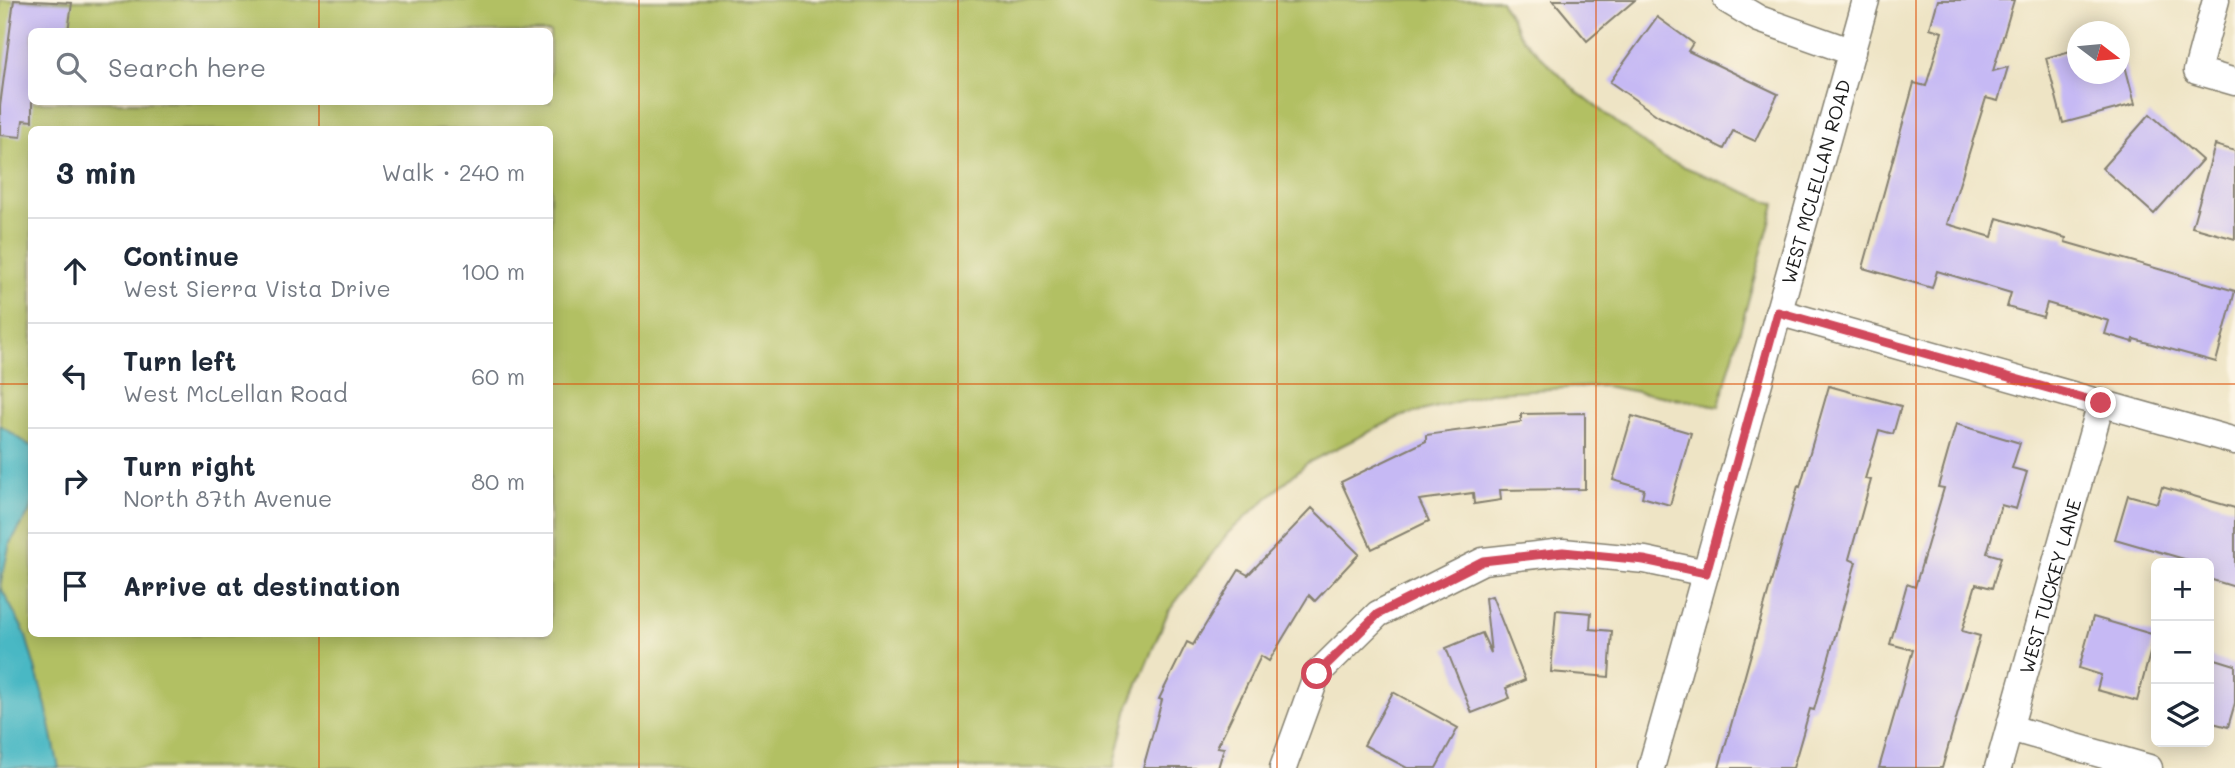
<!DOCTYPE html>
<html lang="en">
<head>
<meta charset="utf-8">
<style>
  :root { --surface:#fff; --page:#f2f2f3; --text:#1f2937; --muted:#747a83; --line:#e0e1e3 }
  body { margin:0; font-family:Mali,sans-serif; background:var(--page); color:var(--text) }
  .controls { position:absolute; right:21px; bottom:21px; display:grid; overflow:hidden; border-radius:10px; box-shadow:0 4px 18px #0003 }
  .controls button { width:63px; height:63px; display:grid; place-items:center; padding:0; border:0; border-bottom:2px solid var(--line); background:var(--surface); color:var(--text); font:35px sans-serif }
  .compass { position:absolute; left:2067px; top:21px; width:63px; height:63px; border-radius:50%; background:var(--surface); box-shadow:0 4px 18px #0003; rotate:106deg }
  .stop { position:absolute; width:21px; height:21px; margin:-16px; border:5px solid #d1495b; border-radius:50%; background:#fff }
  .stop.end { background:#d1495b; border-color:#fff; box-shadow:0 2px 7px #0008 }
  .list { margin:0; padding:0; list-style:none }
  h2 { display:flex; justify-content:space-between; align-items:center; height:91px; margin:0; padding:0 28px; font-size:30px }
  h2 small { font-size:23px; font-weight:400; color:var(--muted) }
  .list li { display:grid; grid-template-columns:46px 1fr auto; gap:21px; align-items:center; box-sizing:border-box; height:105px; padding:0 28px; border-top:2px solid var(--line) }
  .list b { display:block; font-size:26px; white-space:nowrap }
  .list p { margin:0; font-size:23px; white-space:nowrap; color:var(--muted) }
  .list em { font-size:23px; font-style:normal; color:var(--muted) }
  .icon { flex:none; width:38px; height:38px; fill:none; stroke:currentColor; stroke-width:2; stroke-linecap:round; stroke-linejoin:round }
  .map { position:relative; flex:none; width:2235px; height:768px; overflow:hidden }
  .search { position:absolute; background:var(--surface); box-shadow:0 4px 18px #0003; left:28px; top:28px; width:525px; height:77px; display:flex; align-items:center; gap:18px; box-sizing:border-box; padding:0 24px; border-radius:10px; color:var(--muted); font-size:26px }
  .panel { position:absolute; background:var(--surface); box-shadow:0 4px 18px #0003; left:28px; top:126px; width:525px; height:511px; border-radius:10px }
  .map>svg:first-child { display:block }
</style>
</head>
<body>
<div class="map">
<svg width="2235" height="768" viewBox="0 0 2235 768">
  <rect width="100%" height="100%" fill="#fcf5e5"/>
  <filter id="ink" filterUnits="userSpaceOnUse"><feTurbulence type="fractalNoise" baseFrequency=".0143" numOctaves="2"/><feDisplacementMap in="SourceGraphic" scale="14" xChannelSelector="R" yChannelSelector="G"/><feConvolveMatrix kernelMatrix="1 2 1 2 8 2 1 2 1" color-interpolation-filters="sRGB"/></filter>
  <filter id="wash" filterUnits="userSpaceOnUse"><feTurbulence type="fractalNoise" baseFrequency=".00686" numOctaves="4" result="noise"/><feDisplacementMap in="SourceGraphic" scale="28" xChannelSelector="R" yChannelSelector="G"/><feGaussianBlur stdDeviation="1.57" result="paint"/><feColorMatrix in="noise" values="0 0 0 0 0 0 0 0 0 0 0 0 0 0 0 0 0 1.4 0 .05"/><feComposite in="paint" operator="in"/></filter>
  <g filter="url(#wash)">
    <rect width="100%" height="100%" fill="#eee4c5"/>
    <path fill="#b2c063" stroke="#676e40" stroke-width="2" fill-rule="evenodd" d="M0 0H1501L1521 37 1577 92 1663 158 1775 204 1719 406 1604 386 1494 392 1399 417 1307 463 1228 533 1168 612 1128 708 1114 768H0ZM32 32H550V102H32ZM32 130H550V634H32Z"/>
    <g fill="#4ab8c4" stroke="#336a70" stroke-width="2">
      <path d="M0 425 32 447V501L29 513 10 543 0 586Z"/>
      <path d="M0 586 25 633 46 706 59 768H0Z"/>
    </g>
    <g id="blocks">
      <g fill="#c6b9f4">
        <path d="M14 0 72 3 68 32H32V121L23 120 21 137 0 135V106Z"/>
        <path d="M1553 0H1635L1587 41Z"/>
        <path d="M1938 0H2014L1993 71 2008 67 1998 101 1986 98 1947 224 1992 237 1997 218 2066 238 2065 242 2235 291 2216 362 2134 339 2133 342 2105 334 2109 321 2047 303 2043 317 2007 307 2011 293 1937 271 1932 288 1863 268 1914 83 1926 86 1942 32 1930 28Z"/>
        <path d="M1657 17 1693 43 1688 51 1778 94 1755 141 1733 131 1724 149 1658 116 1610 82Z"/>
        <path d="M2077 49V74H2119V55L2122 54 2135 104 2063 123 2046 58Z"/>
        <path d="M2150 114 2202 160 2154 214 2102 168Z"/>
        <path d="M2215 145 2235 151V239L2192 227Z"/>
        <path d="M1829 386 1901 406 1893 434 1879 430 1865 479 1871 480 1849 559 1856 562 1814 710 1810 709 1793 768H1719L1798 486 1800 487Z"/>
        <path d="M1585 413V489L1500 490 1501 500 1474 504 1473 493 1419 500 1429 521 1372 549 1341 482 1426 441V435L1521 422V414Z"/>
        <path d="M1632 416 1691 433 1670 505 1642 497 1644 489 1613 480Z"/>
        <path d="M1956 424 2020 443 2012 468 2027 472 2016 509 2001 505 1987 553 2001 557 1992 588 1976 584 1962 631 1980 636 1942 768H1879L1913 650 1890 644 1907 584 1915 587 1944 488 1938 487Z"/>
        <path d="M2162 487 2235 508V587L2209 579V563H2198L2115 539 2128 495 2157 503Z"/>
        <path d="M1312 508 1359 554 1315 601 1309 595 1269 661 1261 656 1217 747 1224 748 1218 768H1143L1162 700 1159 699 1187 642 1193 645 1239 570 1248 575Z"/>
        <path d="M1492 596 1525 680 1506 688 1510 698 1472 713 1446 648 1482 633 1491 653 1485 598Z"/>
        <path d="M1556 610 1591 613 1590 629 1612 631 1609 677 1551 672Z"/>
        <path d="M2093 617 2155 635 2137 701 2097 690 2101 675 2079 668Z"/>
        <path d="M2209 657 2235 665V703L2228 727 2209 722Z"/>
        <path d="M1393 692 1458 728 1436 768H1407L1364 745Z"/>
      </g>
    </g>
  </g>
  <g filter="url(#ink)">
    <use href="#blocks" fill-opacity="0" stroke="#858070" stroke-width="2"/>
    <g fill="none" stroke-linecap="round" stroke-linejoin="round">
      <defs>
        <g id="minor">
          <path d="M1727 0 1759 19 1852 52"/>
          <path d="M2216 0 2197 71 2235 82"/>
          <path d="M1778 312 2235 441"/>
          <path d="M2010 728 2149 768"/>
          <path d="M1283 768 1317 674 1378 614 1483 561 1563 552 1645 560 1706 573"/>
          <path id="s1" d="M1651 768 1866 0"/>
          <path id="s2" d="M1998 768 2101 403"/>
        </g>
      </defs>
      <use href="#minor" stroke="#858070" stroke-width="29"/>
      <use href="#minor" stroke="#fff" stroke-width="26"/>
    </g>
  </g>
  <g fill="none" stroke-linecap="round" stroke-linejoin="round" filter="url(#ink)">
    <path stroke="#d1495b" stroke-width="9" d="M1317 674 1378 614 1483 561 1563 552 1644 560 1706 573 1778 312 2101 403"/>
  </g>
  <path fill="none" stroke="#de560d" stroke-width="2" stroke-opacity="0.55" d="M319 0V32M639 0V768M958 0V768M1277 0V768M1596 0V768M1916 0V768M319 102V130M0 384H32M550 384H2235M319 634V768"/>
  <g text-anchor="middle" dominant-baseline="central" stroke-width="7" stroke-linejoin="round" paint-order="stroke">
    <g font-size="19" fill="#1c1c1c" stroke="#fcf5e5">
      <text stroke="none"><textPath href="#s1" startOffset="609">WEST MCLELLAN ROAD</textPath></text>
      <text stroke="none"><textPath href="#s2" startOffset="189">WEST TUCKEY LANE</textPath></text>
    </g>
  </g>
</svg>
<div class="controls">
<button>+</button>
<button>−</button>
<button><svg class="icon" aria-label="layers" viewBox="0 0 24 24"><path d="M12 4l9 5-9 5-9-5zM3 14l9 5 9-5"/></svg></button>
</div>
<svg class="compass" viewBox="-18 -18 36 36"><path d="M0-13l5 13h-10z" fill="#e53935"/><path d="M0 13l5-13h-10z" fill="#747a83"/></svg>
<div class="stop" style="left:1317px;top:674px"></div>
<div class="stop end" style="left:2101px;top:403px"></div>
<div class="search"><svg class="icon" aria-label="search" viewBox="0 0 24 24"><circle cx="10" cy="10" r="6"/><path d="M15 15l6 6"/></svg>Search here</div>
<section class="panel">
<h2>3 min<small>Walk · 240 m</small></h2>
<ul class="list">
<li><svg class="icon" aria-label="ahead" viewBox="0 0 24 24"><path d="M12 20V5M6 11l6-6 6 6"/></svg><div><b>Continue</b><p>West Sierra Vista Drive</p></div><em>100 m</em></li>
<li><svg class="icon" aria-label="left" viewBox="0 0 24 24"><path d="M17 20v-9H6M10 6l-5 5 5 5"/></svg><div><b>Turn left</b><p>West McLellan Road</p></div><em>60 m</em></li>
<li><svg class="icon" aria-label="right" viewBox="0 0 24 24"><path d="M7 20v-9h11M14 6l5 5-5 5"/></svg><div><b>Turn right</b><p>North 87th Avenue</p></div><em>80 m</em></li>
<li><svg class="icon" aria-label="arrive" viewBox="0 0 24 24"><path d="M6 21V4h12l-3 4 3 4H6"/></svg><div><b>Arrive at destination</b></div></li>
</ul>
</section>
</div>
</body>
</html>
